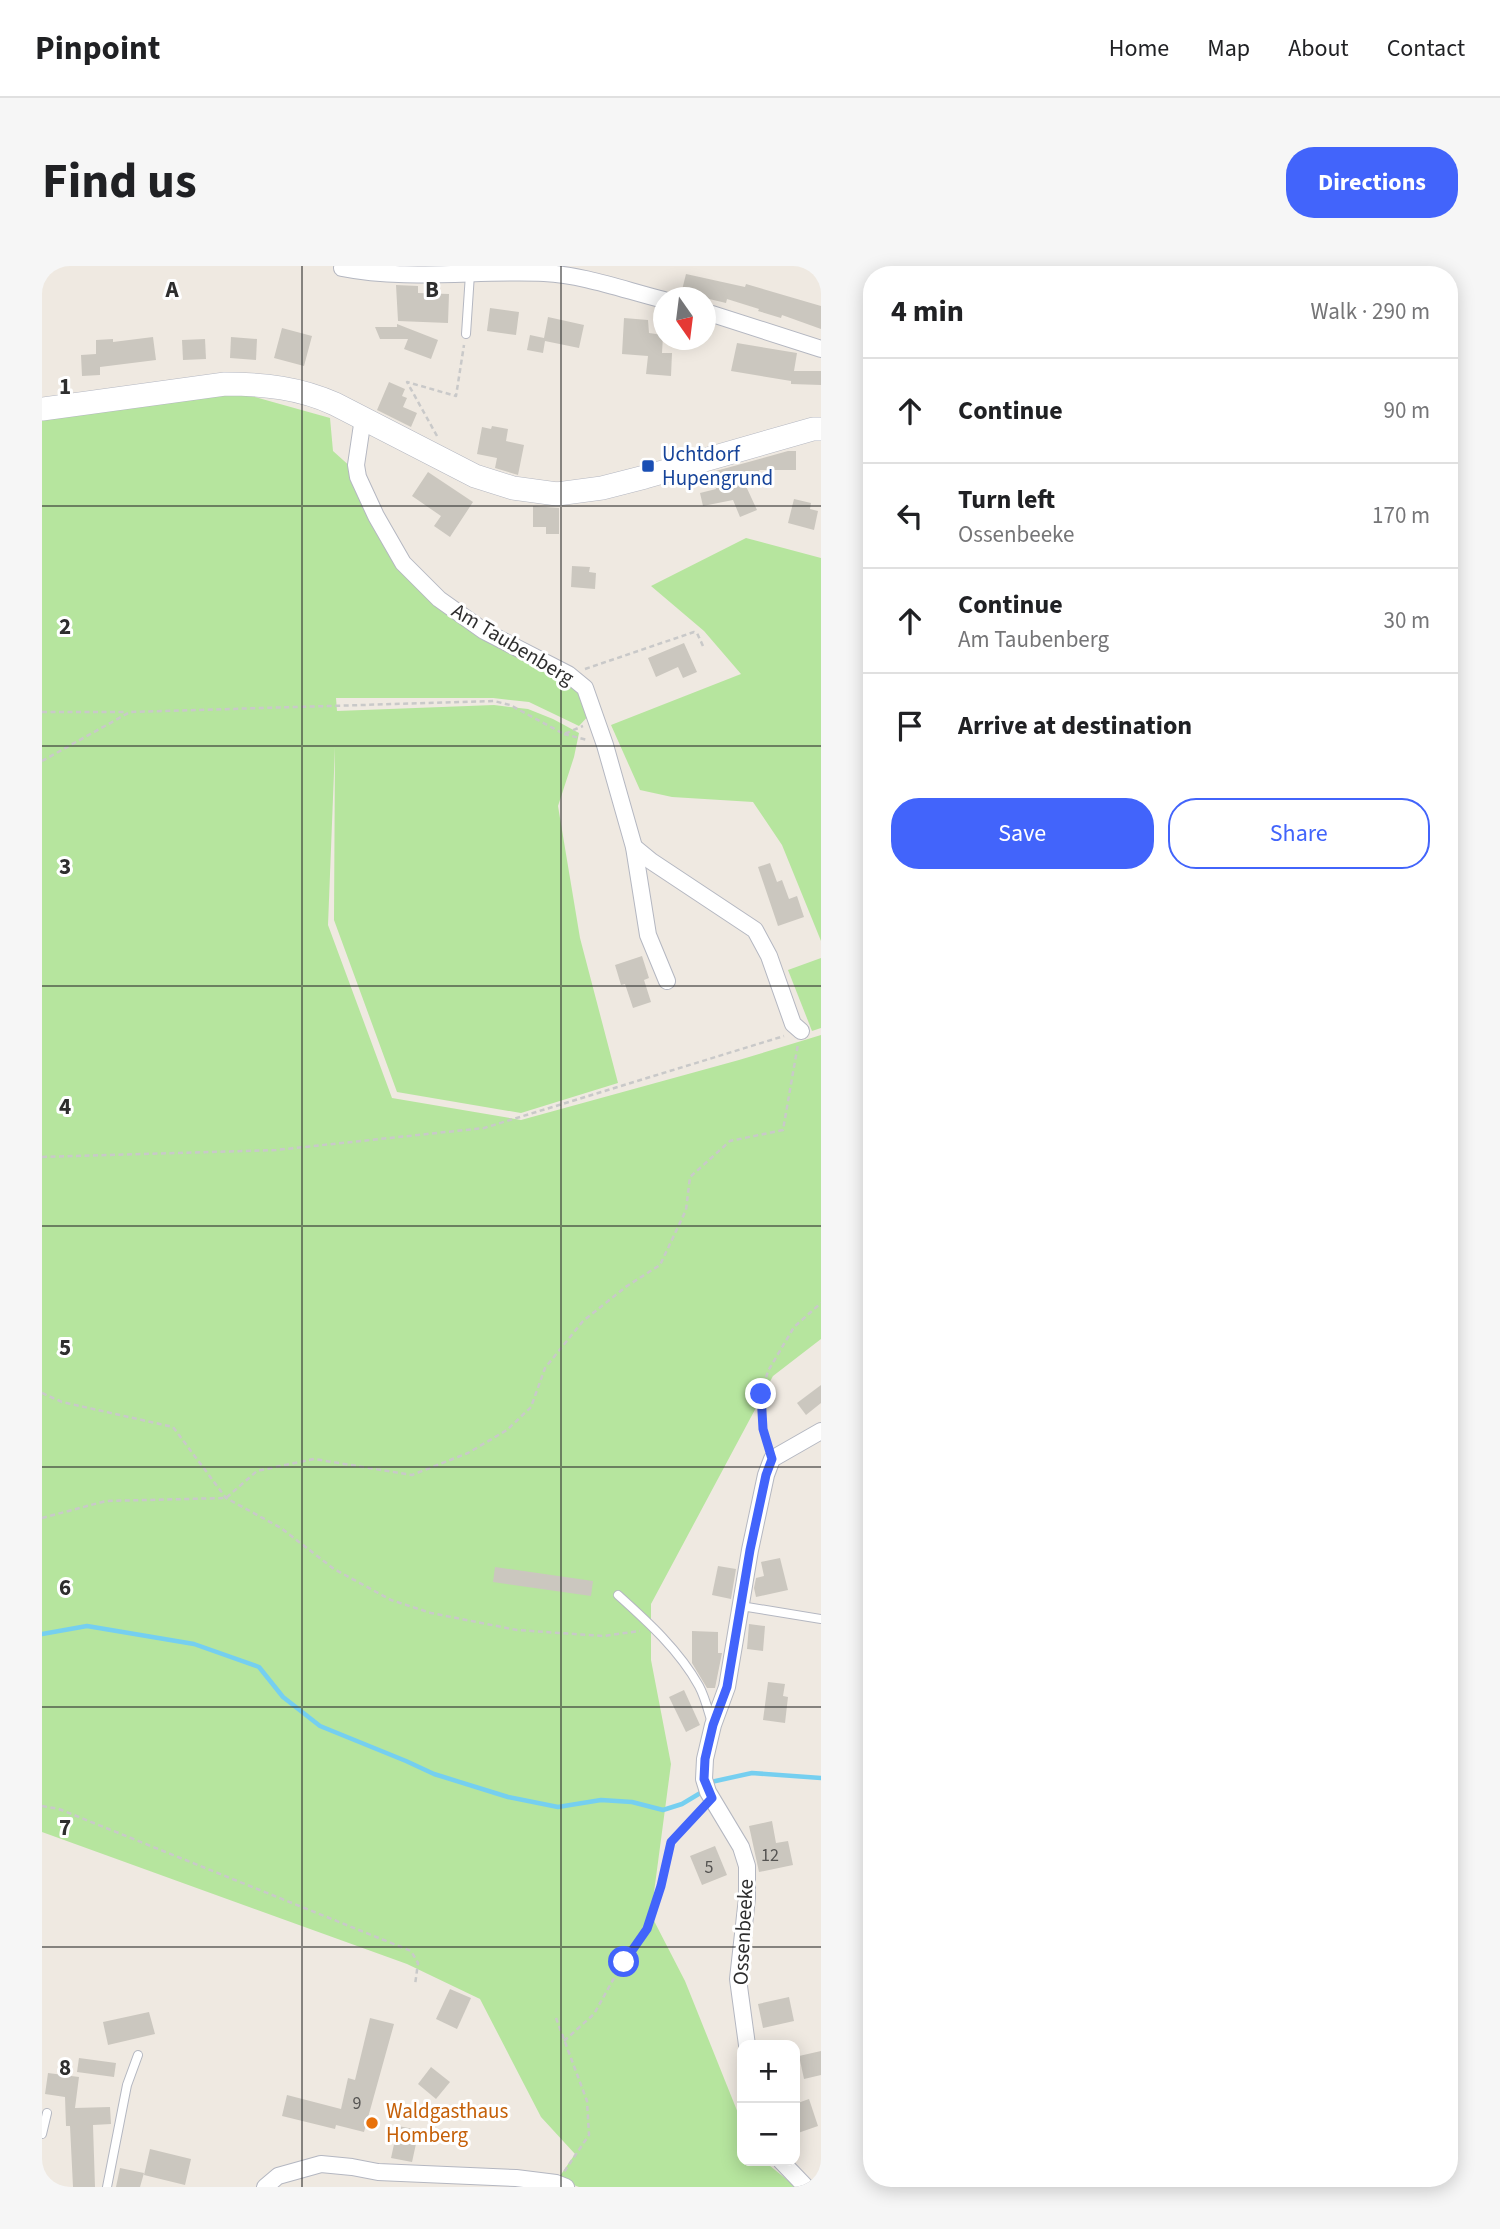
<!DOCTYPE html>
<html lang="en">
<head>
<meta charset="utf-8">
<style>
  :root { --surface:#fff; --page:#f6f6f6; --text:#202124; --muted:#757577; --line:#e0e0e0; --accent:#4264fb }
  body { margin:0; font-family:"Source Sans 3",sans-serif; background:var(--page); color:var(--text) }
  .controls { position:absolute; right:21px; bottom:21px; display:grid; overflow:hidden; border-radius:14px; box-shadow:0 4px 18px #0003 }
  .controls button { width:63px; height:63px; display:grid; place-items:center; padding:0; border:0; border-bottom:2px solid var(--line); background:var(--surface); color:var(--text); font:35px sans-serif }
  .compass { position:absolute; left:611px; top:21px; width:63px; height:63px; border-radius:50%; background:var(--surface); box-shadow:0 4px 18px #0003; rotate:166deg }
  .stop { position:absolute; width:21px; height:21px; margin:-16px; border:5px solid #4264fb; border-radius:50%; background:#fff }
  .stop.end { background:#4264fb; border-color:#fff; box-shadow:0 2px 7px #0008 }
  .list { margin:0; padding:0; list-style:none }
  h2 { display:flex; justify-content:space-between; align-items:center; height:91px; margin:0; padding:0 28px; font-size:30px }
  h2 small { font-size:23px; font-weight:400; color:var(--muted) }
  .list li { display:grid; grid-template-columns:46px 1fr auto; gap:21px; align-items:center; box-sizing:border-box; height:105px; padding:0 28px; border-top:2px solid var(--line) }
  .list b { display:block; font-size:26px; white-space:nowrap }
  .list p { margin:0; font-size:23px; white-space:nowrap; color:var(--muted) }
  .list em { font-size:23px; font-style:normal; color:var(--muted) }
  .actions { display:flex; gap:14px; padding:21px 28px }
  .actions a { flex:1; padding:16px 0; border:2px solid var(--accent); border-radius:28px; text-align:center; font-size:24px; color:var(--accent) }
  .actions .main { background:var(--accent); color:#fff }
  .icon { flex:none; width:38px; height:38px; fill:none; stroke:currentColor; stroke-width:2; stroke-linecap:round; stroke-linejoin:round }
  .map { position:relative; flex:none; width:779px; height:1921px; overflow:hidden; border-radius:28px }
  header { display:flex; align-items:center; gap:42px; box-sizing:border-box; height:98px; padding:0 35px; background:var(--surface); border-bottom:2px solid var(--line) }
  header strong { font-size:33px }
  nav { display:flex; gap:38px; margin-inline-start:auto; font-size:24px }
  .intro { display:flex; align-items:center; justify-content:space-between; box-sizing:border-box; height:168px; padding:0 42px }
  h1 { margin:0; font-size:49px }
  .button { padding:18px 32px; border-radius:28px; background:var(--accent); color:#fff; font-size:24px; font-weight:700 }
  main { display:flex; gap:42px; padding:0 42px }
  aside { flex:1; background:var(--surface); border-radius:28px; box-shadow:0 4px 18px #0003 }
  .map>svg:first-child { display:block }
</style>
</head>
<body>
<header>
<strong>Pinpoint</strong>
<nav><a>Home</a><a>Map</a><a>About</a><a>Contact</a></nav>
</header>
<div class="intro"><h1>Find us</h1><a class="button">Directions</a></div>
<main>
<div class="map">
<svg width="779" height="1921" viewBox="0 0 779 1921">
  <rect width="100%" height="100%" fill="#efe9e1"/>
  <g fill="#b6e59e">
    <path d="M195 126 288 152 291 185 311 203 358 299 540 424 549 447 537 460 487 436 451 432H294L295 445 452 439 486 443 511 453 537 467 532 491 516 540 538 672 576 817 479 847 355 826 292 654 293 481 286 659 350 832 479 854 697 794 779 769V1073L731 1110 609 1338V1394L629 1498 609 1649 643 1715 700 1857V1895H722L754 1921H537L516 1913 533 1888 499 1851 438 1733 365 1698 0 1566V151Z"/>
    <path d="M704 272 779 292V675L740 579 711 536 630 531 598 524 569 459 699 408 662 365 609 320Z"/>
    <path d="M779 692V762L770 765 746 704Z"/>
  </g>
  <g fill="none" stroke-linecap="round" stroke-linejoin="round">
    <g stroke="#75cff0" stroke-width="4.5">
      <path d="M0 1368 45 1360 152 1378 217 1401 241 1431 278 1460 364 1495 392 1508 466 1531 516 1541 559 1534 590 1536 621 1544 640 1538 660 1526"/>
      <path d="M669 1516 710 1507 779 1512"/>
    </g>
  </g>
  <g fill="#cbc7bf">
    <path d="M644 8 703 21 704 18 779 40V63L740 49 739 52 716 45 717 43 685 33 684 37 663 32H652L639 28Z"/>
    <path d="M354 19 376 20V27L407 28 406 57 356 55Z"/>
    <path d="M448 42 477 46 474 69 445 65Z"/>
    <path d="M506 51 542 59 537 82 503 75 501 87 485 84 488 69 502 72Z"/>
    <path d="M582 52 606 54 607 67 621 69 620 87H630L629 110 604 108 606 90 580 88Z"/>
    <path d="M355 58 396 74 389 93 362 83 366 73H338L333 61H355Z"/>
    <path d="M240 62 270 70 262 100 232 92Z"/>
    <path d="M111 71 114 94 58 101V109L40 110 39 89 54 88V74L71 73V76Z"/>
    <path d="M189 71 215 73 214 94 188 92Z"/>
    <path d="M163 73 164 93 141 94 140 74Z"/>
    <path d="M695 77 755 87 752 105H779V119L749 118V115L689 105Z"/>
    <path d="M347 116 363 123 360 130 365 132 361 141 375 147 369 161 335 144Z"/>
    <path d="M450 160 466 163 464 175 482 179 476 209 453 202 455 192 435 188 440 161 449 163Z"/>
    <path d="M746 185H754V204H717L720 215 703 218 715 244 698 251 691 234 661 240 658 227 674 223 670 206Z"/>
    <path d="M386 206 431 236 408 271 392 260 399 250 370 230Z"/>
    <path d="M752 233 769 237 768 243 776 245 772 264 746 257Z"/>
    <path d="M491 240 517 242V268H504V261H491Z"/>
    <path d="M530 300 548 301 547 306 554 307 553 323 529 321Z"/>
    <path d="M642 377 655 406 641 412 636 401 614 411 606 392Z"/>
    <path d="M728 597 735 616 740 614 747 633 755 630 762 651 736 660 716 601Z"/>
    <path d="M600 690 607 712 602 714 609 736 591 742 583 718 579 719 573 699Z"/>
    <path d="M779 1119V1137L764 1149 755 1137Z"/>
    <path d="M738 1292 746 1324 714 1331 712 1322 714 1312 722 1310 719 1296Z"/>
    <path d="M676 1300 694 1303 689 1333 670 1329Z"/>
    <path d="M453 1301 551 1315 549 1330 451 1316Z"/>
    <path d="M707 1358 723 1360 721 1385 705 1383Z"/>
    <path d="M650 1365 676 1366V1387H680L673 1422H665L650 1397Z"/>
    <path d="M726 1416 743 1418 741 1430 746 1431 743 1457 721 1454Z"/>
    <path d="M642 1424 658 1459 644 1466 627 1431Z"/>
    <path d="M730 1555 734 1577 746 1575 751 1599 717 1606 707 1560Z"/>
    <path d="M673 1580 685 1609 660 1619 648 1590Z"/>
    <path d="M408 1723 429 1732 415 1763 394 1753Z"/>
    <path d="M747 1731 752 1755 721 1762 716 1738Z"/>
    <path d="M107 1746 113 1768 66 1779 61 1756Z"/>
    <path d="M328 1752 352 1758 322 1866 294 1859 293 1863 240 1850 245 1829 299 1843 306 1812 313 1814Z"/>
    <path d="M779 1785V1809L762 1813 757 1790Z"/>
    <path d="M37 1792 74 1797 72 1811 35 1806Z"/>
    <path d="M389 1801 408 1816 394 1833 376 1818Z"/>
    <path d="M6 1807 37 1811 33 1842 68 1841 69 1858 51 1859 53 1921H31L28 1860H24L23 1831 3 1828Z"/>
    <path d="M767 1833 776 1860 753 1868V1838Z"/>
    <path d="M356 1860 377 1864 370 1896 349 1892Z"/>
    <path d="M108 1883 149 1893 143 1919 102 1909Z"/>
    <path d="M78 1902 102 1907 98 1921H74Z"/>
  </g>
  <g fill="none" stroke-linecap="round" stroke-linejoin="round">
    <defs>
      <g id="lane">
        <path d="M424 68 428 8"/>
        <path d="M576 1329C606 1356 637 1384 657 1420 663 1431 666 1444 670 1457"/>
        <path d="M699 1340 779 1353"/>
        <path d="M0 1868 5 1847"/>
        <path d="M65 1921 85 1819 96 1789"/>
      </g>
      <g id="street">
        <path d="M300 2C364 15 436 4 502 7 542 9 582 24 622 34"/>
        <path d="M664 46 779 83"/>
        <path d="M321 152 314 199 316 211 334 250 361 297 397 333 442 365 526 408 543 422 563 479 592 581 606 669 625 715"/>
        <path d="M592 581 609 595 713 664 727 690 751 758 759 765"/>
        <path d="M705 1779 696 1713 705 1632V1600L699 1581 666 1526 662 1513 663 1493 671 1459 685 1421 708 1284 724 1209 730 1193 779 1165"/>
        <path d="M739 1895 764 1921"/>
        <path d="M223 1921 236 1910 279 1898 310 1901 336 1906 474 1912 514 1917 524 1921"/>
      </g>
      <path id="secondary" d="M0 143 183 118C222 118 258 122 293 138L433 210 471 222 515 228 560 222 603 211 771 163H779"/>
    </defs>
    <use href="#lane" stroke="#b4b7c1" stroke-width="10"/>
    <use href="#street" stroke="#b4b7c1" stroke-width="18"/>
    <use href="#secondary" stroke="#b4b7c1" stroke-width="24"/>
    <g stroke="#c9c9c9" stroke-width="2.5" stroke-dasharray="5 3.5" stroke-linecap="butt">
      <path d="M395 170 365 116 414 130 422 79"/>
      <path d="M543 403 652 366 655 367 661 380"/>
      <path d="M0 446H85"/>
      <path d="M522 468 545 474"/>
      <path d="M0 495 88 446 452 435 468 439 522 468 541 460"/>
      <path d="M0 891 234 884 442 862 742 770"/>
      <path d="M0 1127 20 1136 131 1161 184 1232 239 1262 292 1303 349 1334 389 1347 475 1364 561 1370 598 1365"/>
      <path d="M725 1178 721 1163 719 1128 726 1105 752 1061 779 1037"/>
      <path d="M0 1252 64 1235 184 1232 215 1205 272 1193 370 1209 426 1187 465 1164 489 1141 503 1102 541 1055 585 1020 618 999 644 944 648 911 688 875 741 864 756 778"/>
      <path d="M0 1540 17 1543 369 1685 376 1697 373 1719"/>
      <path d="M514 1752 545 1835 547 1869 522 1906"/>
      <path d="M522 1775 552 1748 581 1696 605 1663 619 1620 629 1576 661 1542"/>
    </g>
    <use href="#lane" stroke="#fff" stroke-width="8"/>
    <use href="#street" stroke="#fff" stroke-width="16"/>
    <use href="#secondary" stroke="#fff" stroke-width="23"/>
  </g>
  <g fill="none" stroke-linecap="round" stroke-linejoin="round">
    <path stroke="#4264fb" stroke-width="9" d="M582 1696 605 1663 619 1620 629 1576 670 1532 662 1513 663 1493 671 1459 685 1421 708 1284 724 1209 730 1193 721 1163 719 1128"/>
  </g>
  <path fill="none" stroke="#2e2e2e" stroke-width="2" stroke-opacity="0.55" d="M260 0V1921M519 0V1921M0 240H779M0 480H779M0 720H779M0 960H779M0 1201H779M0 1441H779M0 1681H779"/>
  <rect fill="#1a4fb4" stroke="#fff" stroke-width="2.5" x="599" y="193" width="14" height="14" rx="3.5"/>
  <circle fill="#e8710a" stroke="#fff" stroke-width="2.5" cx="330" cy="1857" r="7"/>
  <g text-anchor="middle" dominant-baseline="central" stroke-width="6" stroke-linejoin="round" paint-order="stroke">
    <g font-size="18" fill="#555452">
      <text x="728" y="1589">12</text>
      <text x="667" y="1601">5</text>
      <text x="315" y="1837">9</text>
    </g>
    <g font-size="21" fill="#164399" stroke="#fff" text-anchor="start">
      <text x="620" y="188">Uchtdorf<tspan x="620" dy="24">Hupengrund</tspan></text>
    </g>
    <g font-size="21" fill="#2e2e2e" stroke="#fff">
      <text transform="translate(471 378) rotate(31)">Am Taubenberg</text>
      <text transform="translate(701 1666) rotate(-87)">Ossenbeeke</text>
    </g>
    <g font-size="21" fill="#c56008" stroke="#fff" text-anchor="start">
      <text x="344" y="1845">Waldgasthaus<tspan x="344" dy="24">Homberg</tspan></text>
    </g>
  </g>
  <g font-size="23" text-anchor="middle" font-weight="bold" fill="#2e2e2e" stroke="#fff" stroke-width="6" stroke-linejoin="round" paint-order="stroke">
    <text x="130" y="31">A</text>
    <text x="390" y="31">B</text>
    <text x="23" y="128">1</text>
    <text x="23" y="368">2</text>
    <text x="23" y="608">3</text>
    <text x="23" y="848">4</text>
    <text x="23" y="1089">5</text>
    <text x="23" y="1329">6</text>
    <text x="23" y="1569">7</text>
    <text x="23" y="1809">8</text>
  </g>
</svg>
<div class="controls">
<button>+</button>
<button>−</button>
</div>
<svg class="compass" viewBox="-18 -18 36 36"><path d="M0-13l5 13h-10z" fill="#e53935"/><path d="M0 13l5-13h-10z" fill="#757577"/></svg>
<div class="stop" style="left:582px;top:1696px"></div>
<div class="stop end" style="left:719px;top:1128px"></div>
</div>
<aside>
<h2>4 min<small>Walk · 290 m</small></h2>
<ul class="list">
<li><svg class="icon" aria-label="ahead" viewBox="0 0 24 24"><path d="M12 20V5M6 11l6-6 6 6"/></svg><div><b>Continue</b></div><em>90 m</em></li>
<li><svg class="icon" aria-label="left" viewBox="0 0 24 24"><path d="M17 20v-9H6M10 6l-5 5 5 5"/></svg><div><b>Turn left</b><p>Ossenbeeke</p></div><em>170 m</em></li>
<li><svg class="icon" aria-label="ahead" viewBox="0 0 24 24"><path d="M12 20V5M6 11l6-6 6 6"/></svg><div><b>Continue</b><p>Am Taubenberg</p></div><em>30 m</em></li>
<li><svg class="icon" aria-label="arrive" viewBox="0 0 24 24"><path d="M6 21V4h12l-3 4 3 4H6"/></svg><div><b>Arrive at destination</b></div></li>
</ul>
<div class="actions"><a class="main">Save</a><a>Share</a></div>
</aside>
</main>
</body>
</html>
